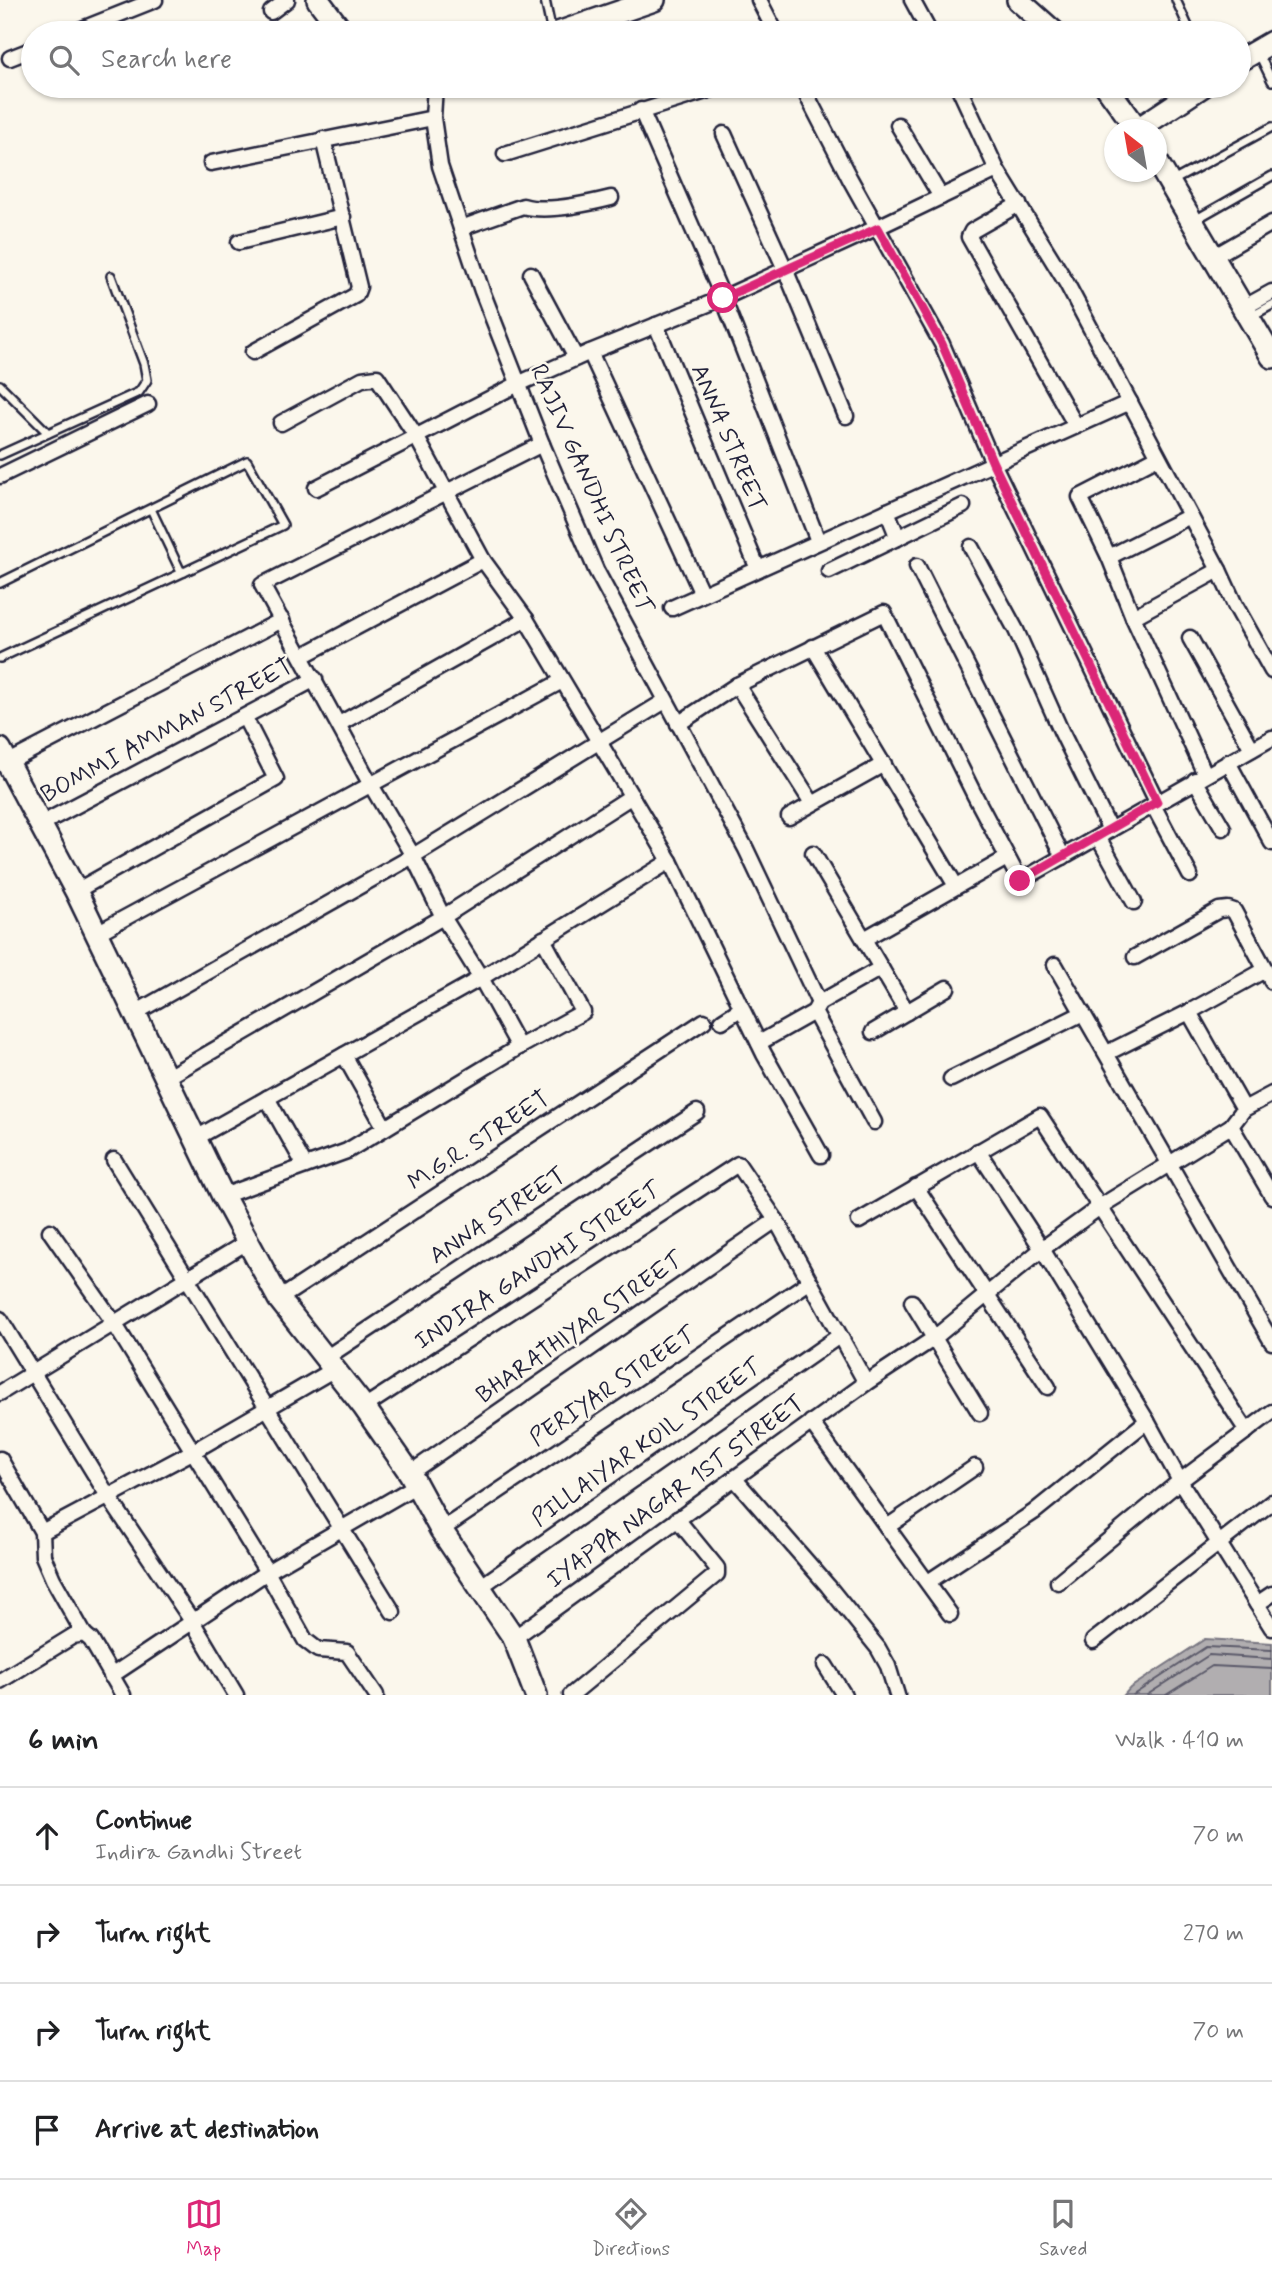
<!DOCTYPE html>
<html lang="en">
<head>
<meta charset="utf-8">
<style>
  :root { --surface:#fff; --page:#f2f2f2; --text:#202124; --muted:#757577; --line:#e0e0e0; --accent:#db2777 }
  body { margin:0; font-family:Mynerve,sans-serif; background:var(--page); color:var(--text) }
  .compass { position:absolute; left:1104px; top:119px; width:63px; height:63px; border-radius:50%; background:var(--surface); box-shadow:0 2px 5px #0004; rotate:329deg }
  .stop { position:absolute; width:21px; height:21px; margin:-16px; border:5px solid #db2777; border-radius:50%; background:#fff }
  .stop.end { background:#db2777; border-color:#fff; box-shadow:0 2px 7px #0008 }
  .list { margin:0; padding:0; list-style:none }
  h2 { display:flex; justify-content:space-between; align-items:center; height:91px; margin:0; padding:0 28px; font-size:30px }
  h2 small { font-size:23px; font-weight:400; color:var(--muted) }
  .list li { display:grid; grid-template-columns:46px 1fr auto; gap:21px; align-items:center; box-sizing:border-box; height:98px; padding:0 28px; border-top:2px solid var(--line) }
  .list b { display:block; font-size:26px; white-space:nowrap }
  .list p { margin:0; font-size:23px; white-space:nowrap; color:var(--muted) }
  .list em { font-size:23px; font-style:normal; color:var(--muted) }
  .icon { flex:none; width:38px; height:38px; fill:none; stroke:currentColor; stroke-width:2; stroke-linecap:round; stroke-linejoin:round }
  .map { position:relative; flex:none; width:1272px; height:1695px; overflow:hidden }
  .search { position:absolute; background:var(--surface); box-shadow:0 2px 5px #0004; left:21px; right:21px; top:21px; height:77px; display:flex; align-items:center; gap:18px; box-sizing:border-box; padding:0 24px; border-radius:38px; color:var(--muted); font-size:26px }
  .sheet { height:483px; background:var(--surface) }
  nav { display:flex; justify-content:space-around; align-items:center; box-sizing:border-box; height:98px; border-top:2px solid var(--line); background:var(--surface); font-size:19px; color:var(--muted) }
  nav a { display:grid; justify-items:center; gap:4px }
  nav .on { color:var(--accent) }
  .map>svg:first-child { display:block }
</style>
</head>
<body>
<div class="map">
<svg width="1272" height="1695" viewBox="0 0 1272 1695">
  <rect width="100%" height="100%" fill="#fbf7ec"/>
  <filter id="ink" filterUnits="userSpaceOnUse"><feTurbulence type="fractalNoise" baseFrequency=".0143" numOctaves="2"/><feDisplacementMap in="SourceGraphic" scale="14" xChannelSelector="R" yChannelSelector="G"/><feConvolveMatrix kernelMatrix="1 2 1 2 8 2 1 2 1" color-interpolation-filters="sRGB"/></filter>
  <g filter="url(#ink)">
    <path fill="#b1aeb0" stroke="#787681" stroke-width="2" d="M1205 1639 1272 1643V1695H1124L1130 1688Z"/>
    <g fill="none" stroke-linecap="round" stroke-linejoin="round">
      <g stroke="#5b5a6a" stroke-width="2">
        <path d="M1133 1695 1206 1647 1272 1650"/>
        <path d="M1147 1695 1209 1655 1272 1659"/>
        <path d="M1166 1695 1212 1666 1272 1669"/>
      </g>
      <defs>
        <g id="lane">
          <path d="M545 0 552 33"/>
          <path d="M1176 0 1191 33"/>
          <path d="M1259 54 1272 81"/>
          <path d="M1171 182 1272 127"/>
          <path d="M1193 221 1272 176"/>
          <path d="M1252 316 1272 305"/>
          <path d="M0 385 48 433"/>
          <path d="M0 455 139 392 147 380 144 364 111 276"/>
          <path d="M0 583 247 461 283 525 184 572 180 570 151 509"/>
          <path d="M0 658 184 572"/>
        </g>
        <g id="street">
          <path d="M759 0 776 33"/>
          <path d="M912 0 930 33"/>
          <path d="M271 12 287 0"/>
          <path d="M72 33 155 0"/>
          <path d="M10 58 33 49"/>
          <path d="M435 86 433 118 440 166 482 291 542 444 596 570 746 849 819 1003"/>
          <path d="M802 86 850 179 942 344 993 463 1157 802"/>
          <path d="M958 86 997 170 1066 282 1219 570 1235 605 1272 671"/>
          <path d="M641 110 723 298 818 541"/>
          <path d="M898 125 941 197"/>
          <path d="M724 134 785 269 846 416"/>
          <path d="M505 154 722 86"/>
          <path d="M211 163 433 118"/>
          <path d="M1019 204 972 231 969 237 1076 426"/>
          <path d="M461 228 523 206C546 213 587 204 611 198"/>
          <path d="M239 242 343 217"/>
          <path d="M1213 257 1272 223"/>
          <path d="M531 274 576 358"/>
          <path d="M1243 308 1272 292"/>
          <path d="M656 325 758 569"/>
          <path d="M253 352 356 295 359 287 323 139"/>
          <path d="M590 352 702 594"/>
          <path d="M281 423 362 379 377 377 416 436 483 560 526 619 670 861 764 1054 821 1155"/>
          <path d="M1158 457 1080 497 1109 557 1133 617 1205 774"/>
          <path d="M0 476 148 404"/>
          <path d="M316 488 518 384 590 352 723 298 878 227 997 170"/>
          <path d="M887 511 898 538"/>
          <path d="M971 547 1016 630 1061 731 1110 830"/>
          <path d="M1109 557 1190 516"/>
          <path d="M917 566 1063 857"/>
          <path d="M829 571 963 506"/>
          <path d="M672 608 1130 402"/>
          <path d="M1133 617 1219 570"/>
          <path d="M1190 638 1252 749"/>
          <path d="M813 647 956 886"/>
          <path d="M302 656 483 560"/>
          <path d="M737 685 812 803"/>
          <path d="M339 724 526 619"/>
          <path d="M678 724 737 685 884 613 974 794 1020 881 1272 738"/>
          <path d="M1228 762 1272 843"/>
          <path d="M7 763 282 620"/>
          <path d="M1195 780 1223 828"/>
          <path d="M1153 805 1190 875"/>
          <path d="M789 817 884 764"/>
          <path d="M41 824 315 679"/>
          <path d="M1098 837 1134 902"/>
          <path d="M813 853 907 1012"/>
          <path d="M76 891 276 779 245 718"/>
          <path d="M97 933 562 681"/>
          <path d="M864 939 1007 858"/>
          <path d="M1135 957 1219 910 1228 909 1234 911 1272 982"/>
          <path d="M1055 965 1272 1342"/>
          <path d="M814 1012 874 1122"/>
          <path d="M135 1013 413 856 665 701"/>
          <path d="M722 1021 742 1008"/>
          <path d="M873 1032 947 988"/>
          <path d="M759 1043 814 1012 819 1003 881 968"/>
          <path d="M519 1047 481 978 443 917 413 856 371 785 262 585 542 444"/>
          <path d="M1107 1053 1189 1012"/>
          <path d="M344 1055 385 1128"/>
          <path d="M166 1078 443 917 632 796"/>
          <path d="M951 1079 1083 1013"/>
          <path d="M267 1098 305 1166"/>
          <path d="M1244 1109 1189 1012 1265 970"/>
          <path d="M1231 1126 1272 1196"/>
          <path d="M196 1138 481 978 670 861"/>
          <path d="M978 1151 1042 1249 1147 1421 1180 1481 1272 1628"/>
          <path d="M114 1160 393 1612"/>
          <path d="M916 1187 1048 1387"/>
          <path d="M223 1196 347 1151 519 1047 583 1012 543 939"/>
          <path d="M859 1221 1040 1116 1247 1431"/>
          <path d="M50 1231 114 1323 267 1572 305 1640 318 1650 347 1652 376 1695"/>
          <path d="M279 1299 704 1021"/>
          <path d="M912 1302 980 1413"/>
          <path d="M0 1319 108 1496 192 1621 236 1695"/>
          <path d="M324 1359 697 1112"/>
          <path d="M0 1393 247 1242"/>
          <path d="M364 1407 738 1164 776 1220 866 1383"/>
          <path d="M811 1422 950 1614"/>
          <path d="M0 1459 42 1532 43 1556 53 1579 84 1634"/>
          <path d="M410 1473 776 1220"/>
          <path d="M734 1478 828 1586 878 1648 888 1666 897 1695"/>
          <path d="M887 1527 975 1467"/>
          <path d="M441 1530 809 1282"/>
          <path d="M42 1532 192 1452 333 1370"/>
          <path d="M928 1582 1034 1512 1147 1421"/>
          <path d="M1058 1582 1180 1481 1272 1412"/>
          <path d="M480 1587 839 1336"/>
          <path d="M1257 1604 1272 1594"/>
          <path d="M514 1638 866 1383 933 1339 1042 1249 1101 1206 1231 1126 1244 1109 1272 1094"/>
          <path d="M1093 1641 1272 1502"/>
          <path d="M825 1665 844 1695"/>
          <path d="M111 1676 267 1572 417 1485"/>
          <path d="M0 1681 73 1636 84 1634 91 1640 123 1695"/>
          <path d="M571 1695 717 1574V1568L677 1519"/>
        </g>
        <g id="secondary">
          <path d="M318 0 343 33"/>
          <path d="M1018 0 1055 33"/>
          <path d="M558 33 654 0"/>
          <path d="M1239 61 1272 42"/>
          <path d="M1106 86 1138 130"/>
          <path d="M1138 129 1203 86"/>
          <path d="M1156 160 1272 357"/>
          <path d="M0 749 76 891 223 1196 279 1299 364 1407 410 1473 441 1530 514 1638 536 1695"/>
        </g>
      </defs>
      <use href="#lane" stroke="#22223b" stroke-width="12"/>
      <use href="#street" stroke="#22223b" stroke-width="19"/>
      <use href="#secondary" stroke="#22223b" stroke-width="26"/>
      <use href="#lane" stroke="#fbf7ec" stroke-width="7"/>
      <use href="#street" stroke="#fbf7ec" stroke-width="14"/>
      <use href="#secondary" stroke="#fbf7ec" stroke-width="21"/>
    </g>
  </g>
  <g fill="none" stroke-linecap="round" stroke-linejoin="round" filter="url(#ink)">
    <path stroke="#db2777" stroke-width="9" d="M723 298 878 228 942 344 993 463 1157 802 1020 881"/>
  </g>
  <g text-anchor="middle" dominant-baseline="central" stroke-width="5" stroke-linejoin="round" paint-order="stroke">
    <g font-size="24" fill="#22223b" stroke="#fbf7ec">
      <text transform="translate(728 438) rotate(67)">ANNA STREET</text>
      <text transform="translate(591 489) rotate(66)">RAJIV GANDHI STREET</text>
      <text transform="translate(167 731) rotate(-28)">BOMMI AMMAN STREET</text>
      <text transform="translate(479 1141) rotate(-33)">M.G.R. STREET</text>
      <text transform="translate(498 1216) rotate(-33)">ANNA STREET</text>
      <text transform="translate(538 1266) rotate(-33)">INDIRA GANDHI STREET</text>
      <text transform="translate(580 1328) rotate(-35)">BHARATHIYAR STREET</text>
      <text transform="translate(613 1387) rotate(-34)">PERIYAR STREET</text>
      <text transform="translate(647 1443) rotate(-35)">PILLAIYAR KOIL STREET</text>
      <text transform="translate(676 1492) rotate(-36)">IYAPPA NAGAR 1ST STREET</text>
    </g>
  </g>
</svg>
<svg class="compass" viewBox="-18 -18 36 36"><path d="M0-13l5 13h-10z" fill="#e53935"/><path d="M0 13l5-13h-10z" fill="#757577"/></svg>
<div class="stop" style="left:723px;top:298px"></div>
<div class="stop end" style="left:1020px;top:881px"></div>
<div class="search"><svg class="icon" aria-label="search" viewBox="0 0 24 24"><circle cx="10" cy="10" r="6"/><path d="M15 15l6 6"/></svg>Search here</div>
</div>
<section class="sheet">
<h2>6 min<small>Walk · 410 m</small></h2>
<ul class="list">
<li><svg class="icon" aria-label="ahead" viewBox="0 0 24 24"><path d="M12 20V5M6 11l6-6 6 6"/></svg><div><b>Continue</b><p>Indira Gandhi Street</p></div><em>70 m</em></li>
<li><svg class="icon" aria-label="right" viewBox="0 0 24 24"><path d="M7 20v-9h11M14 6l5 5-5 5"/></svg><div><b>Turn right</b></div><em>270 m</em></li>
<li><svg class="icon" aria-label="right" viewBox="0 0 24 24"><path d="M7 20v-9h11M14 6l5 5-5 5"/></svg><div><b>Turn right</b></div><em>70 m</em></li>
<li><svg class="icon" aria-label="arrive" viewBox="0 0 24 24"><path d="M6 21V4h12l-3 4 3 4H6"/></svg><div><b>Arrive at destination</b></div></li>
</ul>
</section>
<nav>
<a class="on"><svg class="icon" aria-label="map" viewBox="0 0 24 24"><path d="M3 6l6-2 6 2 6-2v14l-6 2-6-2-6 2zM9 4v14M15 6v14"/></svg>Map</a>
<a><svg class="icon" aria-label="directions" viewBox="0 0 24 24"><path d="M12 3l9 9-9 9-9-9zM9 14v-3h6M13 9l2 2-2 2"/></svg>Directions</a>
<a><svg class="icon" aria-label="saved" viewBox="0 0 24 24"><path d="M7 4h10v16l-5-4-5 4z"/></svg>Saved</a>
</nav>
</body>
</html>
